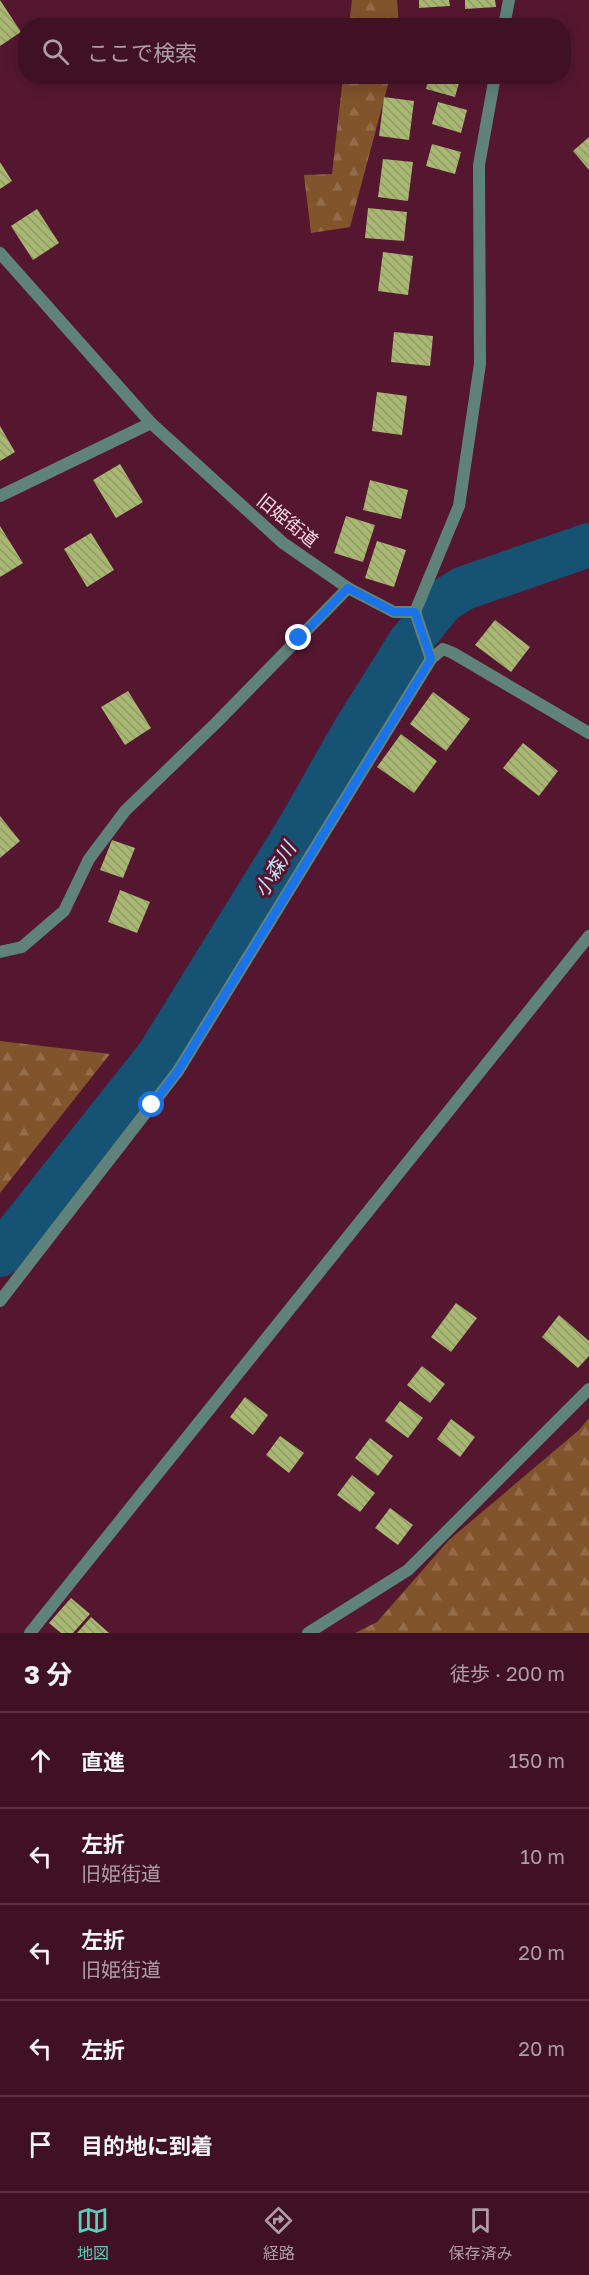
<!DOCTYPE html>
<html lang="ja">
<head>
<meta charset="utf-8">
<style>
  :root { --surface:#401124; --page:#471a2c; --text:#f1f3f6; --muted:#ae9da6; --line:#593141; --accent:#5dceb9 }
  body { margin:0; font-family:"Golos Text","Noto Sans JP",sans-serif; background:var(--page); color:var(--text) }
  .stop { position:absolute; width:18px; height:18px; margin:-14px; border:4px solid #1a73e8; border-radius:50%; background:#fff }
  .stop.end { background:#1a73e8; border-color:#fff; box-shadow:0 2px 6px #0008 }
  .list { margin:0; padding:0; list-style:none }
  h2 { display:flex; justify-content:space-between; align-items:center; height:78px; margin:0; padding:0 24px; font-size:26px }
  h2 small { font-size:20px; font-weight:400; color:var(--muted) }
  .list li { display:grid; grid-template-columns:39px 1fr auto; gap:18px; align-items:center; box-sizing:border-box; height:96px; padding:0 24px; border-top:2px solid var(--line) }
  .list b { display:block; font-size:22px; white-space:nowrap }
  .list p { margin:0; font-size:20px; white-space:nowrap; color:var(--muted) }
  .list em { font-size:20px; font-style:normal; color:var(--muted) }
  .icon { flex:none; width:33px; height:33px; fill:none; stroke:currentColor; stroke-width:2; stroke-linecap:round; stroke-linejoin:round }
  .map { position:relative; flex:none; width:589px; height:1633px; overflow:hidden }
  .search { position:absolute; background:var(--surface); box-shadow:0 3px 15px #0003; left:18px; right:18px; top:18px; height:66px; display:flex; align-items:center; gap:15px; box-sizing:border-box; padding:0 21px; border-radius:24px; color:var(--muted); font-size:22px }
  .sheet { height:558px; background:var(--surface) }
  nav { display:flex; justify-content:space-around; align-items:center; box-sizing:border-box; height:84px; border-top:2px solid var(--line); background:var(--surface); font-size:16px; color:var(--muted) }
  nav a { display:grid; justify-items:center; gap:3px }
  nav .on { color:var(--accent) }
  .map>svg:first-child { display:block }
</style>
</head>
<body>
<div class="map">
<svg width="589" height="1633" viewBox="0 0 589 1633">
  <defs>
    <pattern id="forest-firs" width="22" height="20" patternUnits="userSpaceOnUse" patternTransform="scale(1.5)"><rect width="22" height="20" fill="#82542c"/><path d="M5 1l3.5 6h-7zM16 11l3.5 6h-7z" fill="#956c4a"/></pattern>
    <pattern id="building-back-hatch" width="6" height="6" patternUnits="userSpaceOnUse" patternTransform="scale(1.5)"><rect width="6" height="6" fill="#a8b772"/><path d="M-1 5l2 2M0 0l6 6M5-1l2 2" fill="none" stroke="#919a66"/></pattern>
  </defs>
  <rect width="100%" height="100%" fill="#551730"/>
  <g fill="url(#forest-firs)">
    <path d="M352 0H397L399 25H349Z"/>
    <path d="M343 77H390L350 227 311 233 304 175 332 174Z"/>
    <path d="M0 1041 110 1054 0 1193Z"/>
    <path d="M589 1418V1633H355L377 1622 449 1540 579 1430Z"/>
  </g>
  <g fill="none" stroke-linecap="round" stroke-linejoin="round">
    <path stroke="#155274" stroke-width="44" d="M0 1255 158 1056 299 828 353 733 410 642 443 601 464 588 589 545"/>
  </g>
  <g fill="url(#building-back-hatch)">
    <path d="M0 0 21 32 0 46Z"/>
    <path d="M419 0H449L450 6 419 8Z"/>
    <path d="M465 0H495L496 7 465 9Z"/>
    <path d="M429 76H461L455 97 426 89Z"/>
    <path d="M384 97 414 101 409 140 379 136Z"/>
    <path d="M438 102 467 110 461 133 432 124Z"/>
    <path d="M589 137V170L573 151Z"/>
    <path d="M432 144 461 152 455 174 426 166Z"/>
    <path d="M383 159 413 162 408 201 378 197Z"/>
    <path d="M0 162 12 181 0 189Z"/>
    <path d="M368 208 407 212 404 241 365 238Z"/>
    <path d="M37 209 59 243 33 260 11 226Z"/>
    <path d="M383 252 413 256 408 295 378 291Z"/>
    <path d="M394 332 433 336 430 366 391 362Z"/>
    <path d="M377 392 407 396 402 435 372 431Z"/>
    <path d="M0 426 15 452 0 461Z"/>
    <path d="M120 464 143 502 116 518 93 480Z"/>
    <path d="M370 480 408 490 401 519 363 510Z"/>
    <path d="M346 516 375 525 363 562 334 553Z"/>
    <path d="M0 526 23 563 0 577Z"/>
    <path d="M91 533 114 570 87 587 64 549Z"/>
    <path d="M377 541 406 550 394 587 365 578Z"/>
    <path d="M495 620 530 647 511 672 475 645Z"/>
    <path d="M128 691 151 728 125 745 101 707Z"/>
    <path d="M433 692 470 719 446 751 410 724Z"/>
    <path d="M401 734 437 761 414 793 377 767Z"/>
    <path d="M523 743 558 771 539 796 503 768Z"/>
    <path d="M0 816 20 841 0 858Z"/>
    <path d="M112 840 135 848 123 878 100 870Z"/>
    <path d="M120 890 150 902 137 933 108 922Z"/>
    <path d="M456 1303 477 1318 451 1352 431 1337Z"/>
    <path d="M559 1315 589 1341V1356L578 1368 542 1337Z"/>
    <path d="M422 1366 445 1384 430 1403 407 1385Z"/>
    <path d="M245 1397 268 1415 253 1435 230 1417Z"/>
    <path d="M400 1401 423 1418 408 1438 385 1421Z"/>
    <path d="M451 1419 475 1437 460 1457 437 1439Z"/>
    <path d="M280 1436 304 1453 289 1473 266 1455Z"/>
    <path d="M370 1438 393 1456 378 1476 355 1458Z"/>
    <path d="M352 1475 375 1493 360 1512 337 1495Z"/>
    <path d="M390 1508 413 1525 398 1545 375 1528Z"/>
    <path d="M71 1598 90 1614 73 1633H61L49 1623Z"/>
    <path d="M91 1617 109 1633H77Z"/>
  </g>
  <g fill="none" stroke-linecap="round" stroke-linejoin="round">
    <g stroke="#5f837b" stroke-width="12">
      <path d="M504 26 509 0"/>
      <path d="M0 253 151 423 283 543 348 588 394 612H415"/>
      <path d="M0 496 151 423"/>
      <path d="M415 612 459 506 480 364 479 165 495 76"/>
      <path d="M415 612 431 659"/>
      <path d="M0 952 22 947 64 911 89 859 125 811 217 722 348 588"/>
      <path d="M0 1301 178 1071 431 659 443 649 453 653 589 733"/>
      <path d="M30 1633 589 936"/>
      <path d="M308 1633 408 1570 589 1389"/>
    </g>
  </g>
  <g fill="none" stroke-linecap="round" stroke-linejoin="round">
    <path stroke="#1a73e8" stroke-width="8" d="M152 1105 178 1071 431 659 415 612H394L348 588 299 638"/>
  </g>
  <g text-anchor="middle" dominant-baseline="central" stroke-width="6" stroke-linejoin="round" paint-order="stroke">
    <g font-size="18" fill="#fad9e2" stroke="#551730">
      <text transform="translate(288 520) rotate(39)">旧姫街道</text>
    </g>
    <g font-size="20" font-style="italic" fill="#c3e2f8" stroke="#551730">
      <text transform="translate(274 869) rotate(-58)">小森川</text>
    </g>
  </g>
</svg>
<div class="stop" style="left:152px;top:1105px"></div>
<div class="stop end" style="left:299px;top:638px"></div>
<div class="search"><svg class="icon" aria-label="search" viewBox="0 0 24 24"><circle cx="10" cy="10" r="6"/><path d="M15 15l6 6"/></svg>ここで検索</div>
</div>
<section class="sheet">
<h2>3 分<small>徒歩 · 200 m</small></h2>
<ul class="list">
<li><svg class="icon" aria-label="ahead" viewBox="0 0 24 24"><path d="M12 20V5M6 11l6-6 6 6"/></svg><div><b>直進</b></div><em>150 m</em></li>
<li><svg class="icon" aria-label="left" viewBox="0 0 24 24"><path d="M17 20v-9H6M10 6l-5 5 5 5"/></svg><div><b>左折</b><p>旧姫街道</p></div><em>10 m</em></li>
<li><svg class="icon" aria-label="left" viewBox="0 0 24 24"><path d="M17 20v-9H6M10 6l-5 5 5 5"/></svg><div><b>左折</b><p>旧姫街道</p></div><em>20 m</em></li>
<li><svg class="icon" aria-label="left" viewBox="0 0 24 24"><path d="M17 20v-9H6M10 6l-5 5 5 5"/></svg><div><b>左折</b></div><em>20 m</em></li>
<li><svg class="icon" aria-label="arrive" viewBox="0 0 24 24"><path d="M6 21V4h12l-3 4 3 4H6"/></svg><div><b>目的地に到着</b></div></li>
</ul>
</section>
<nav>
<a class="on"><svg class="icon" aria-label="map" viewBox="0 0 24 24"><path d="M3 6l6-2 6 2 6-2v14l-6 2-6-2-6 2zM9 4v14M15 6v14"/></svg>地図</a>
<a><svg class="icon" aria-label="directions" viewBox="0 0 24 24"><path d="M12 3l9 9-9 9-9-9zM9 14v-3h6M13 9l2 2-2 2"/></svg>経路</a>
<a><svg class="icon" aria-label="saved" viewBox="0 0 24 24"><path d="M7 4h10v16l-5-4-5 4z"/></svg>保存済み</a>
</nav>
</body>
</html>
